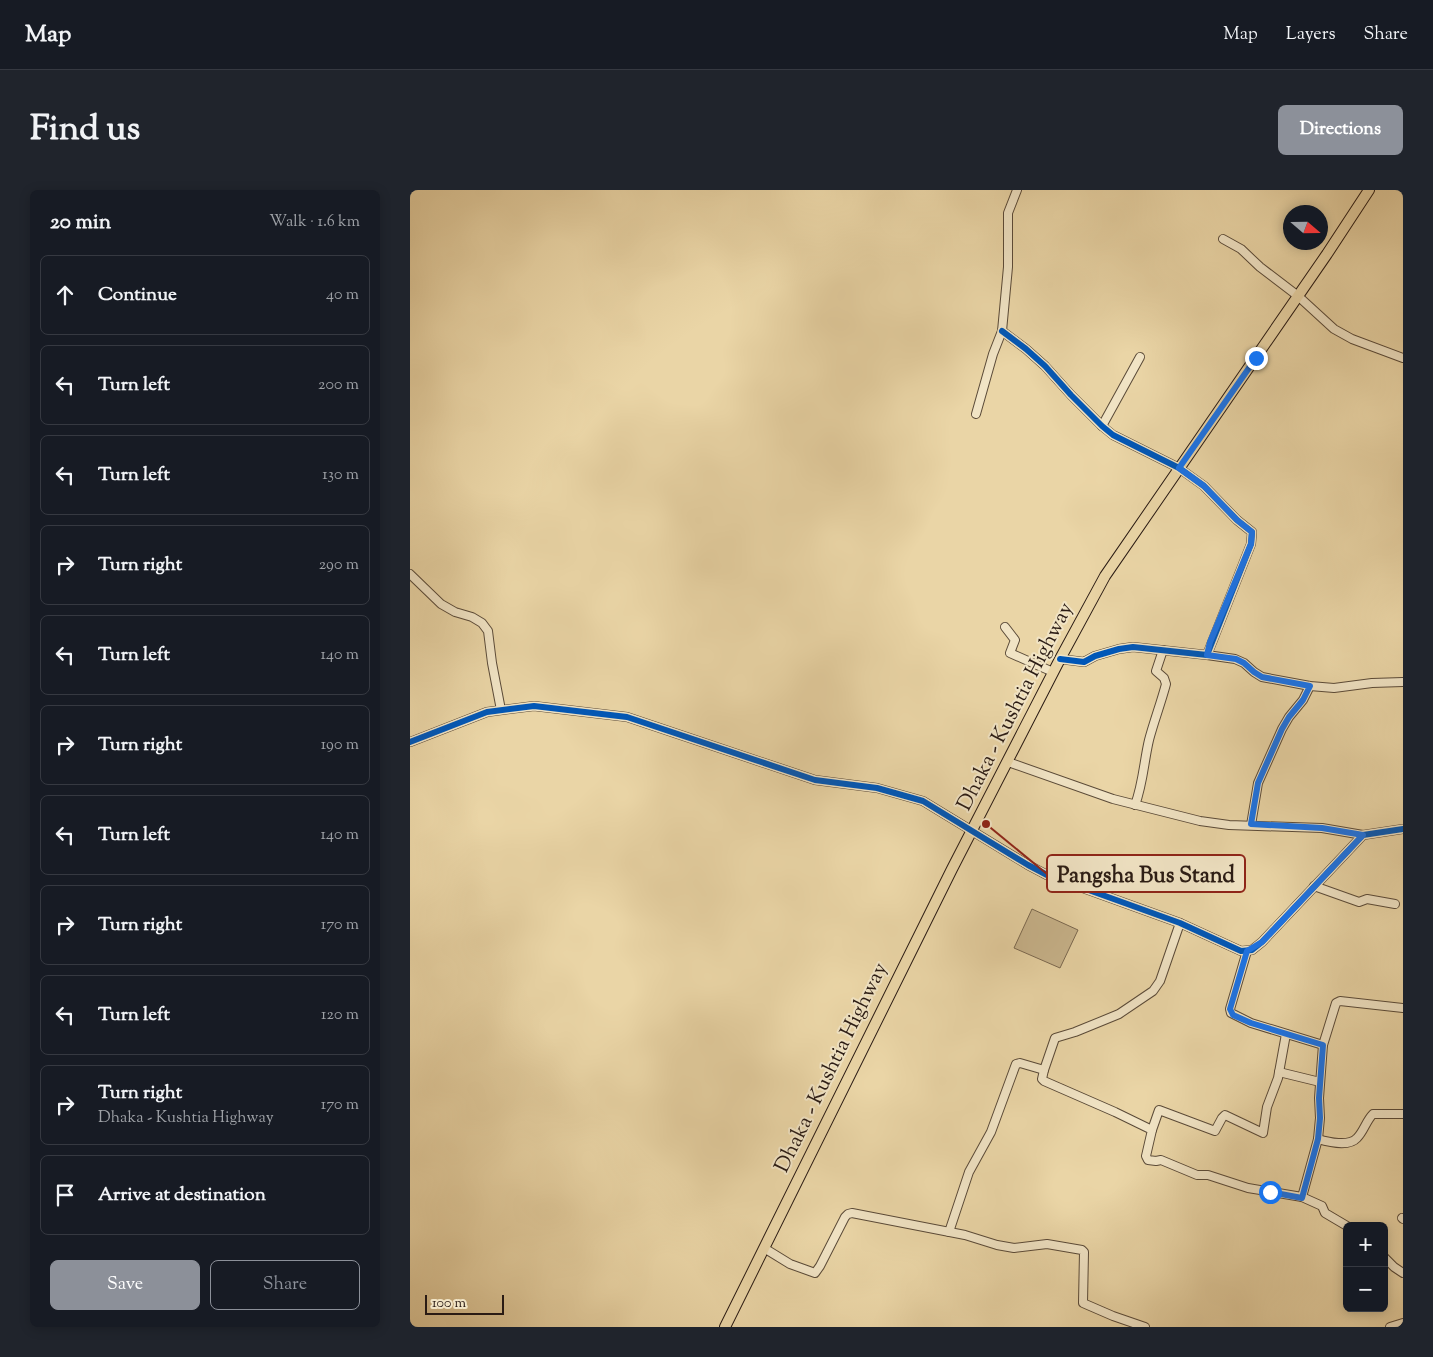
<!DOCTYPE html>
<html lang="en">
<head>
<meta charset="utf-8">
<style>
  :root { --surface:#171b24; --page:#20242c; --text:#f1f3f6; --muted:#9ea1a6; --line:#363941; --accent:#8c9099 }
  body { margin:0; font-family:"Sorts Mill Goudy",serif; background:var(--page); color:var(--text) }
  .controls { position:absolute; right:15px; bottom:15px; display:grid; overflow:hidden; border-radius:8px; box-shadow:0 2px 12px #0003 }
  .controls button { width:45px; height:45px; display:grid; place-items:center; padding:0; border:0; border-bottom:1px solid var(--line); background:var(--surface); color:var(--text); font:25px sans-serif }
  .compass { position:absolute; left:873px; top:15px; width:45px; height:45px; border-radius:50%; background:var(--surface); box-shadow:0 2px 12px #0003; rotate:110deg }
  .scale { position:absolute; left:15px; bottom:12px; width:79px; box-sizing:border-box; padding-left:5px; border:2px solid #2a1b14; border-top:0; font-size:14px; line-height:18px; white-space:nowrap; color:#2a1b14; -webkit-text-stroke:4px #f1e4c5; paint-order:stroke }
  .stop { position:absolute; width:15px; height:15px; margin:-11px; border:4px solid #1a73e8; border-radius:50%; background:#fff }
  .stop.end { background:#1a73e8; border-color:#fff; box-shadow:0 1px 5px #0008 }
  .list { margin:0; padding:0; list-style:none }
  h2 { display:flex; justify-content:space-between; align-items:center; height:65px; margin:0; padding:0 20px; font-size:21px }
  h2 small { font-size:16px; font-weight:400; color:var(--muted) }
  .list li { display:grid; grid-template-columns:32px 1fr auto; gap:15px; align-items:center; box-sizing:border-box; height:80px; margin:0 10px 10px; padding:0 10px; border:1px solid var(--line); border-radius:8px }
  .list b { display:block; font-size:19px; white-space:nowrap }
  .list p { margin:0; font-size:16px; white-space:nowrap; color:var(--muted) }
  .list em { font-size:16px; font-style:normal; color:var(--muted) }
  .actions { display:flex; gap:10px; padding:15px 20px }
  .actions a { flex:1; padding:11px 0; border:1px solid var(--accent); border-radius:8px; text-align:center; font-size:18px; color:var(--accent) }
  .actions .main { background:var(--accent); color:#fff }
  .icon { flex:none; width:28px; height:28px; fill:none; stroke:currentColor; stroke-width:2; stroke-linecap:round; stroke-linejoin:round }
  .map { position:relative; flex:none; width:993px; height:1137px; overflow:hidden; border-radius:8px }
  header { display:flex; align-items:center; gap:30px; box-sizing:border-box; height:70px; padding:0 25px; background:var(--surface); border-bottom:1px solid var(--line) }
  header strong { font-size:24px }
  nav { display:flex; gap:28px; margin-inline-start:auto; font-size:18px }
  .intro { display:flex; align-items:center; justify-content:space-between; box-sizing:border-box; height:120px; padding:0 30px }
  h1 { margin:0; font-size:35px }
  .button { padding:12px 22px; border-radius:8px; background:var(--accent); color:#fff; font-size:18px; font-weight:700 }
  main { display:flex; gap:30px; padding:0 30px }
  aside { flex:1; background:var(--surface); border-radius:8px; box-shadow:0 2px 12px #0003 }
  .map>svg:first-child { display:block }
</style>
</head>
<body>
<header>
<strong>Map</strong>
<nav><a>Map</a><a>Layers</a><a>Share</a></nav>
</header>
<div class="intro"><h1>Find us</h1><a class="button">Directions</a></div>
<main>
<aside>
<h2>20 min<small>Walk · 1.6 km</small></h2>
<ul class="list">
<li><svg class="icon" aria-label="ahead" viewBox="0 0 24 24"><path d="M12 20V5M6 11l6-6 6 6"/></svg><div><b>Continue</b></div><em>40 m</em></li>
<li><svg class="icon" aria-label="left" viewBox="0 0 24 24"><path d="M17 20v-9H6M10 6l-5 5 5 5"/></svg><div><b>Turn left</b></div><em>200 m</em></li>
<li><svg class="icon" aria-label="left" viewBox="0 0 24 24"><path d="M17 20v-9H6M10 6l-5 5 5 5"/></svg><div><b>Turn left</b></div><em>130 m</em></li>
<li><svg class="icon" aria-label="right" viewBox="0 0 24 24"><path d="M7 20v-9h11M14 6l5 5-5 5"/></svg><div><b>Turn right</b></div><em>290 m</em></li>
<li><svg class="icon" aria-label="left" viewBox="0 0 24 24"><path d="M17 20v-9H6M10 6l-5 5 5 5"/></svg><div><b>Turn left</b></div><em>140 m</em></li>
<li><svg class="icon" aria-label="right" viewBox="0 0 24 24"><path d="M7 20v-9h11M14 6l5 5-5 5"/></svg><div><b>Turn right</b></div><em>190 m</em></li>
<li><svg class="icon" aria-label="left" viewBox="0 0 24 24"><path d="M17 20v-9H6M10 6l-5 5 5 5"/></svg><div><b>Turn left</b></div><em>140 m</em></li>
<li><svg class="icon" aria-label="right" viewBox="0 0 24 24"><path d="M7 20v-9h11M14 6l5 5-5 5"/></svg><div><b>Turn right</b></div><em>170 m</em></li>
<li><svg class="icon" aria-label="left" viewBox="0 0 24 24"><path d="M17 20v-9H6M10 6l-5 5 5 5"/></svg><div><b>Turn left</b></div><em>120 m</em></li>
<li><svg class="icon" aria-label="right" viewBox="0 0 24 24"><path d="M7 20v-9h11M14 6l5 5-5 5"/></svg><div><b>Turn right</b><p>Dhaka - Kushtia Highway</p></div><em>170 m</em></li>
<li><svg class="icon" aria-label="arrive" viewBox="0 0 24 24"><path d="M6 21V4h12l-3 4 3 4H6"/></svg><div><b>Arrive at destination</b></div></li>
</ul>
<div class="actions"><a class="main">Save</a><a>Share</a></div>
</aside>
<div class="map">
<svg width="993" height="1137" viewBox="0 0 993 1137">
  <rect width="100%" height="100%" fill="#ead5a6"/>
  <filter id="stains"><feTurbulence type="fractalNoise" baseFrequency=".004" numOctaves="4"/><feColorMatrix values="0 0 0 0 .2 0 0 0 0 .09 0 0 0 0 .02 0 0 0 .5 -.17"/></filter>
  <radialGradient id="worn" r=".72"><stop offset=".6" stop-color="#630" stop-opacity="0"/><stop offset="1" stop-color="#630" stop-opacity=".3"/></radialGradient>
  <path fill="#c9b58d" stroke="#7a6850" d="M622 719 668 740 650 778 604 758Z"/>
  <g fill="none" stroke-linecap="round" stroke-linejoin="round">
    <defs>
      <g id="minor">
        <path d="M813 49 831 59 850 77 888 106 924 139 942 149 993 168"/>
        <path d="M592 141 616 159 635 176 661 205 692 236 703 245 769 278 794 296 827 330 842 342 841 354 797 465 723 457 709 459 685 466 674 472 650 469"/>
        <path d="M566 224 583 164 592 141 598 77V23L607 0"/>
        <path d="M692 236 730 167"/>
        <path d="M0 384 31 414 45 422 62 427 72 433 78 441 82 473 91 520"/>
        <path d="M595 437 605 450 600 463 643 482"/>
        <path d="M797 465 825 469 834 473 844 482 852 487 900 496 924 498 962 493 993 492"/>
        <path d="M0 552 77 522 124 516 217 527 405 590 467 598 513 611 618 675 637 685 770 733 831 761 842 760 852 752 953 645 993 639"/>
        <path d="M598 572 703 609 790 631 819 635 912 638 953 645"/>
        <path d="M725 615C733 594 734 571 739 550 744 531 751 513 756 494L754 488 746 481 753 460"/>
        <path d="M841 635 848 593 872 539 879 527 893 510 900 496"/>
        <path d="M904 696 949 712 957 709 985 714"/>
        <path d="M837 761 820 819 821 823 841 833 913 855"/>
        <path d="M634 880 632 889 634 891 705 922 742 940 736 966 738 970 746 971 751 970 787 985H798L838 998 892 1007 912 1016 915 1023 937 1036"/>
        <path d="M869 882 910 892"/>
        <path d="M742 940 749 920 805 941 812 928 815 925 853 943 857 917 868 888 876 844"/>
        <path d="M908 949C918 952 939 957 947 948 954 941 956 931 963 924H993"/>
        <path d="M892 1007 908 949 910 928 909 908 913 855 926 813 930 811 993 818"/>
        <path d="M992 1028 993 1029"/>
        <path d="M539 1042 559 982 581 942 606 874 610 873 634 880 645 848 665 842 709 824 743 801 750 791 770 733"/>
        <path d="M354 1058 380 1074 405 1083 410 1076 435 1027 438 1024 442 1023 555 1045 587 1055 604 1058 637 1054 672 1060 674 1062 673 1113 703 1126 735 1137"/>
        <path d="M974 1067 984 1077 993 1083"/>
        <path d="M980 1137 993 1133"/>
      </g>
      <path id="major" d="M315 1137 542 679 650 469 695 386 917 64 959 0"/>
    </defs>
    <use href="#minor" stroke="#5a4a38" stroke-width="10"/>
    <use href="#major" stroke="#2a1b14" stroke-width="12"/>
    <use href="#minor" stroke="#f1e4c5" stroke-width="8"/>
    <use href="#major" stroke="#ead5a6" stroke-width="10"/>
    <defs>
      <g id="cycleway">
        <path d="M592 141 616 159 635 176 661 205 692 236 703 245 769 278 794 296 827 330 842 342 841 354 797 465 723 457 709 459 685 466 674 472 650 469"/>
        <path d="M0 552 77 522 124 516 217 527 405 590 467 598 513 611 618 675 637 685 770 733 831 761 842 760 852 752 953 645 993 639"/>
      </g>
    </defs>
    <use href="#cycleway" stroke="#f1e4c5" stroke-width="9"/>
    <use href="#cycleway" stroke="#0057b8" stroke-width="6"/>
  </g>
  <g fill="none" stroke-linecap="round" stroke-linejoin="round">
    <path stroke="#1a73e8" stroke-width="6" d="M846 168 769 278 794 296 827 330 842 342 841 354 800 452 797 465 826 469 834 473 844 482 852 487 900 496 893 510 879 527 872 539 848 593 841 634 912 638 953 645 852 752 837 761 820 819 823 825 841 833 913 855 909 908 910 928 908 949 892 1008 860 1002"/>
  </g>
  <g text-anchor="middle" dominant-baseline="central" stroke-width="4" stroke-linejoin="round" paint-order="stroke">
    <g font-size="21" fill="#2a1b14" stroke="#f1e4c5">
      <text transform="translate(606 517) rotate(-63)">Dhaka - Kushtia Highway</text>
      <text transform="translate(422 878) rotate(-64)">Dhaka - Kushtia Highway</text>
    </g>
  </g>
  <path fill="none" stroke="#8f2418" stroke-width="2" d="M576 634L637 684"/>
  <circle fill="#8f2418" stroke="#f1e4c5" stroke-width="2" cx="576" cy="634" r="5"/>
  <rect fill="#f1e4c5" stroke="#8f2418" stroke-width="2" x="637" y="665" width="198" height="37" rx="5"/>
  <g font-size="22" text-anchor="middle" font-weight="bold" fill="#2a1b14">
    <text x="736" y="692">Pangsha Bus Stand</text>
  </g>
  <rect width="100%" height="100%" filter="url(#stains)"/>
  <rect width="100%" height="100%" fill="url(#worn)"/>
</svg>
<div class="controls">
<button>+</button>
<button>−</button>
</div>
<svg class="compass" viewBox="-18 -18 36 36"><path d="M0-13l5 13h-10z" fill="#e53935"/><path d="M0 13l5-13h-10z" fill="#9ea1a6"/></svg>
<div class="scale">100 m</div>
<div class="stop" style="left:860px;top:1002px"></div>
<div class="stop end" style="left:846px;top:168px"></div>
</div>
</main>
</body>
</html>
